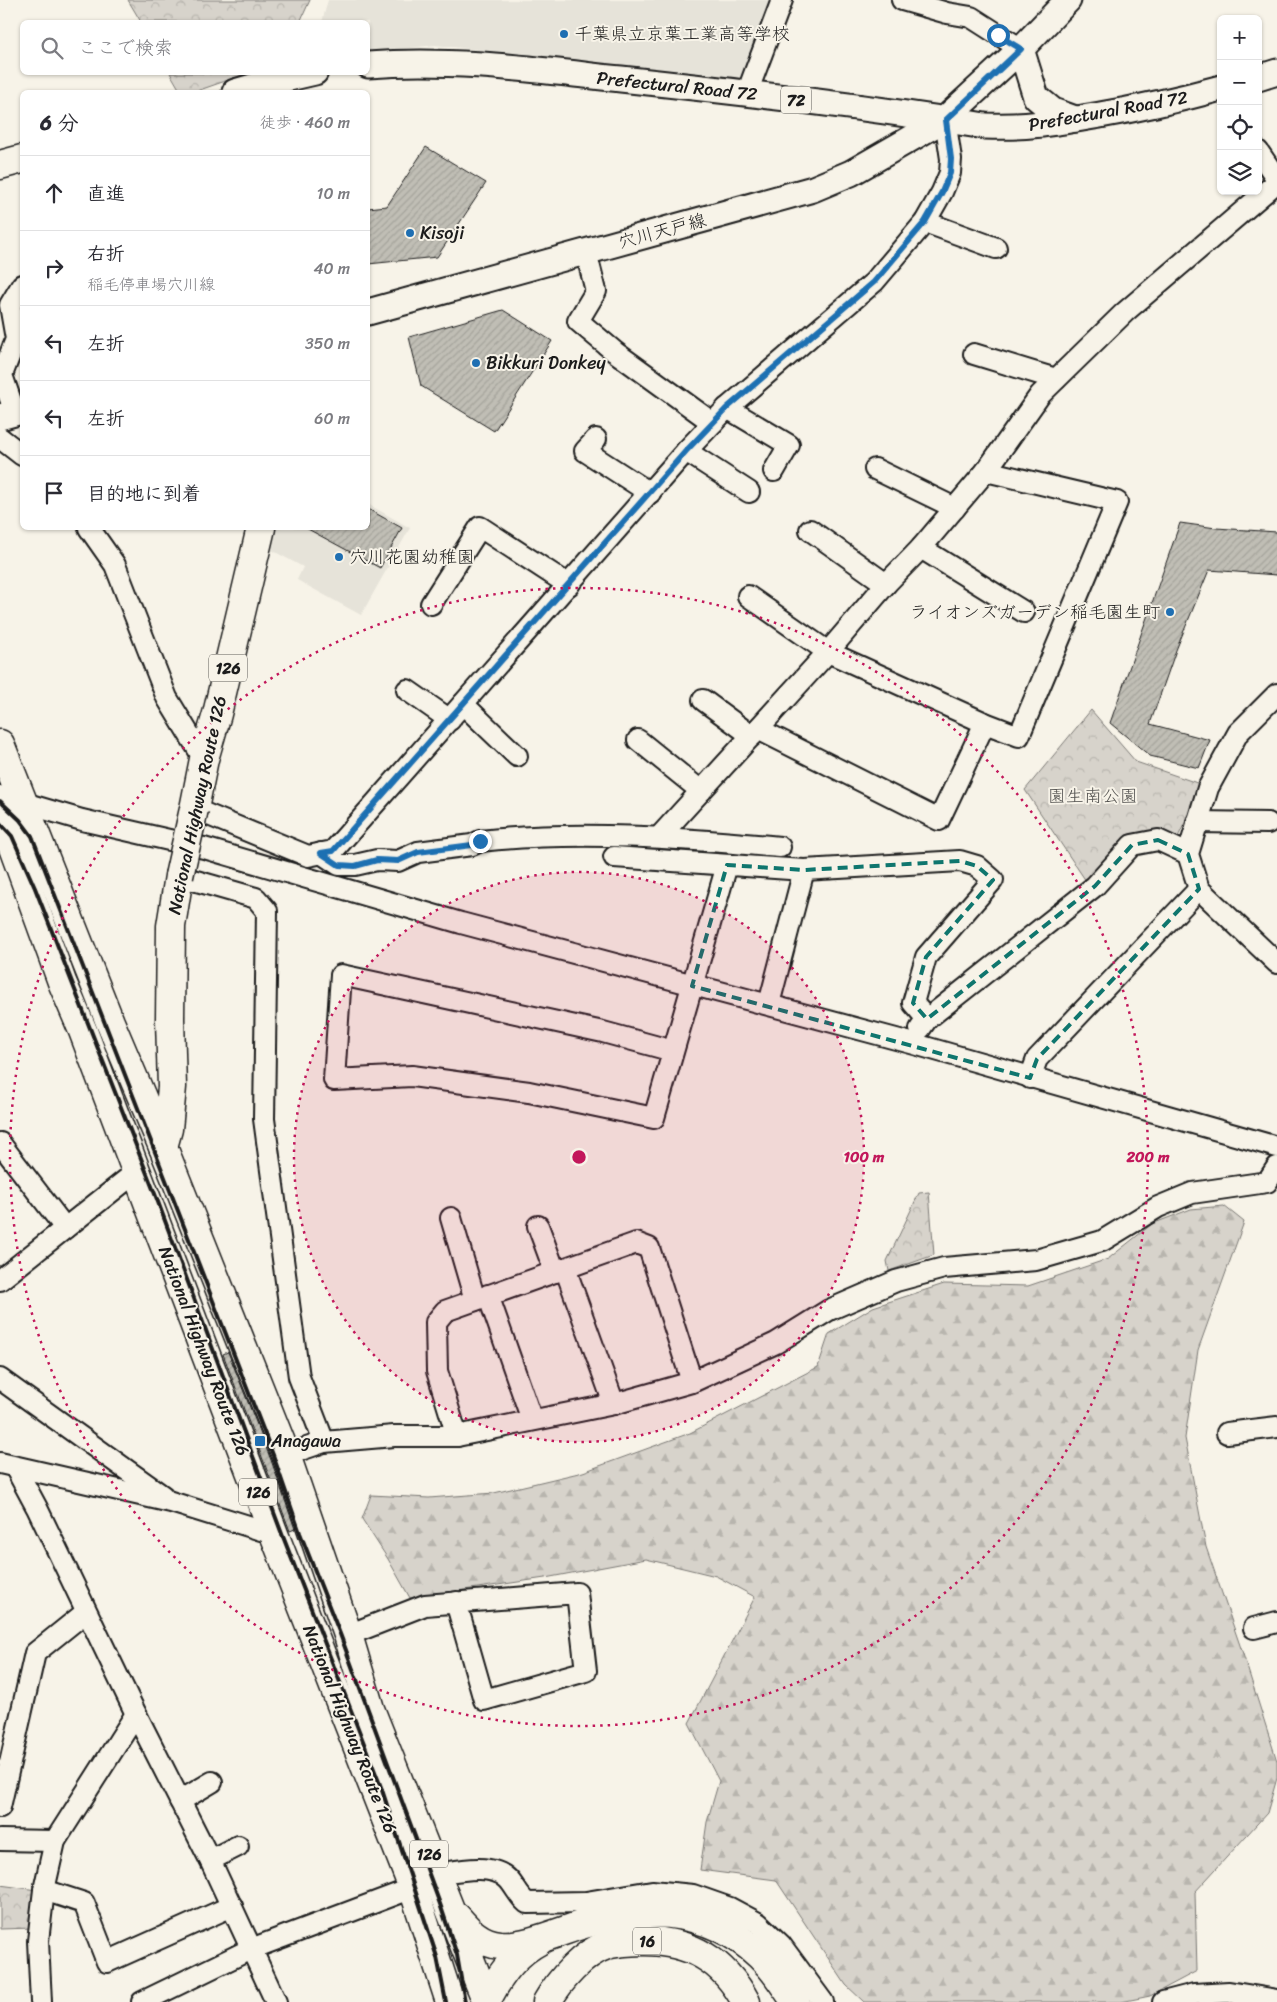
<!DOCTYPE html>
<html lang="ja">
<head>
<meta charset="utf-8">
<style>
  :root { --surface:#fff; --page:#f7f7f7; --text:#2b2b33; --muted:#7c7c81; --line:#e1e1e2 }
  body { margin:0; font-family:Sriracha,"Klee One",sans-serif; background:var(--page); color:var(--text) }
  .controls { position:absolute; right:15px; top:15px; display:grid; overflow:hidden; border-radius:8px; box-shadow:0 1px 4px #0004 }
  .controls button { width:45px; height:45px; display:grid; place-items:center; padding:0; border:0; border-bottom:1px solid var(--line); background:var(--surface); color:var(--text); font:25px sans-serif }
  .stop { position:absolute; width:15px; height:15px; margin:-11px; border:4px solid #1f6fb2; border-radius:50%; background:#fff }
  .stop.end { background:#1f6fb2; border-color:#fff; box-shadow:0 1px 5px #0008 }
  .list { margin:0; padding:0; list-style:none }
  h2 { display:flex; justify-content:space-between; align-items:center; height:65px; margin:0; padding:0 20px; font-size:21px }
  h2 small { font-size:16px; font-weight:400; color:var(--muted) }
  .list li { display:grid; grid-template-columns:32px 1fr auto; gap:15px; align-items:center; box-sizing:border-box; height:75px; padding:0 20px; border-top:1px solid var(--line) }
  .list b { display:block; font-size:19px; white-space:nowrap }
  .list p { margin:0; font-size:16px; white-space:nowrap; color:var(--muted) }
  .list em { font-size:16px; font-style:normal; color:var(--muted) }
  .icon { flex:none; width:28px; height:28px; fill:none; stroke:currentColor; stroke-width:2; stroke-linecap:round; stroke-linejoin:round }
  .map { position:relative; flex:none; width:1277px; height:2002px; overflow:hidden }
  .search { position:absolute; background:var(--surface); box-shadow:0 1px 4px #0004; left:20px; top:20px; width:350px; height:55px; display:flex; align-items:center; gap:12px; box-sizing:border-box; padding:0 18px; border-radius:8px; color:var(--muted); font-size:19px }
  .panel { position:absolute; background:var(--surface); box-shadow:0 1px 4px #0004; left:20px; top:90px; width:350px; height:440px; border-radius:8px }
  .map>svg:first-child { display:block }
</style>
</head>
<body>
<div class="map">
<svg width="1277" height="2002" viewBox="0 0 1277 2002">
  <defs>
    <pattern id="forest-firs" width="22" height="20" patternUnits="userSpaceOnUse" patternTransform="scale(1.25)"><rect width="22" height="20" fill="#d7d3cb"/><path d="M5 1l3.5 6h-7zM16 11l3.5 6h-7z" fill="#b8b5ae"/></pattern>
    <pattern id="park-crowns" width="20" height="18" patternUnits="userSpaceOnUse" patternTransform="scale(1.25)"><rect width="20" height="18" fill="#d7d3cb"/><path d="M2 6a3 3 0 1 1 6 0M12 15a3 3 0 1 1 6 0" fill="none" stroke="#b8b5ae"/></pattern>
    <pattern id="building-hatch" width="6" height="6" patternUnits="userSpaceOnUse" patternTransform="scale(1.25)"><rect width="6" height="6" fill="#c0beb5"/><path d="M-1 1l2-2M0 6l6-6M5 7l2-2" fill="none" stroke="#a4a39b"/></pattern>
  </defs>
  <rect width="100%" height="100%" fill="#f7f3e8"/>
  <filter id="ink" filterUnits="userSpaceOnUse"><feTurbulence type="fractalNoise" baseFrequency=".02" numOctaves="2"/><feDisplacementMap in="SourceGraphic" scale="10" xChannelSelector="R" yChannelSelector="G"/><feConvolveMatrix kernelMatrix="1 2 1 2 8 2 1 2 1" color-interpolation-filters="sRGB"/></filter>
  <g filter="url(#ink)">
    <g fill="#e6e3d9">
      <path d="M328 0H774L746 74 731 79 435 45 368 53V22H322Z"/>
      <path d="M368 504 410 528 361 615 297 580 303 567 266 547 270 528H368Z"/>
    </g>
    <path fill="url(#forest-firs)" stroke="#7a7874" d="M1224 1206 1244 1222 1198 1350 1185 1438 1206 1547 1243 1654 1277 1761V1778L1267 1813 1195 1892 1197 1971 1150 1996 1121 2002H864L846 1985 776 1880 700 1870 707 1822 719 1781 689 1723 755 1597 716 1576 646 1559 545 1578 410 1598 388 1559 362 1519 371 1495 429 1498 494 1493 583 1472 690 1433 818 1367 829 1334 873 1307 944 1284 1028 1286 1108 1259 1152 1224 1191 1209Z"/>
    <g fill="url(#park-crowns)" stroke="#7a7874">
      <path d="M128 0H310L300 22H141Z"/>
      <path d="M170 73H248L194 92H181Z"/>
      <path d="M1091 710 1136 762 1203 785 1177 839 1150 831 1131 835 1088 884 1025 790Z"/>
      <path d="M929 1192 934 1255 889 1271 887 1261 919 1193Z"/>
      <path d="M0 1885 37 1890 34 1928 0 1929Z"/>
    </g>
    <g fill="url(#building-hatch)" stroke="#1c1c1c">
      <path d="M426 147 486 183 437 257 368 264V208L387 206Z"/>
      <path d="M503 310 552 341 494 431 421 386 409 337Z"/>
      <path d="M368 509 402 528 380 568 306 528H368Z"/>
      <path d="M1180 523 1216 528 1277 532V575L1209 570 1176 650 1150 724 1210 740 1199 768 1150 756 1110 723Z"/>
      <path d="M228 1352 271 1460 295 1529 290 1531 223 1354Z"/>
    </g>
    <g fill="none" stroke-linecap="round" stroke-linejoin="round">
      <defs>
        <g id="minor">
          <path d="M902 0 947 13 971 17 1021 49"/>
          <path d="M747 93 782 0"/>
          <path d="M1258 151 1277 179"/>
          <path d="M925 222 996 248"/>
          <path d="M586 252 596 291 578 321 615 352 713 423"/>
          <path d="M974 354 1056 379"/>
          <path d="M727 408 789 445 774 471"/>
          <path d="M15 413 2 375 16 339 10 305 22 285"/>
          <path d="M0 438 22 455"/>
          <path d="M596 439 585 451 650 493"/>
          <path d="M686 451 749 492"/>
          <path d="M875 469 955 508"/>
          <path d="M89 528 115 565 167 698 204 759"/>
          <path d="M810 530 886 584"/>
          <path d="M921 548 1024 612"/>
          <path d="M748 596 828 652 985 723 1019 736 1117 502 986 471"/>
          <path d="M431 604 480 527 569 585"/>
          <path d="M407 690 450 720"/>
          <path d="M1277 694 1238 733 1208 788 1188 854 1199 889 1277 963"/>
          <path d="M703 700 752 736"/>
          <path d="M463 704 517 756"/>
          <path d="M758 729 939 820 985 723"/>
          <path d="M638 740 701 791"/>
          <path d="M0 796 82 820 204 848 461 923 911 1043 1277 1147"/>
          <path d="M194 809 308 856 333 851 686 451 727 408 874 282 925 222 942 192 950 173 951 159 945 119"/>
          <path d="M1197 822 1268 823"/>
          <path d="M659 837 828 652 886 584 921 548 986 471 1040 395 1125 312 1277 182"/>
          <path d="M321 853 339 865H355L377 860 398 861 418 852 472 845 480 841C581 830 680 838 780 847"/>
          <path d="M614 857 804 870 960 861 977 866 993 880 926 957 913 1003 927 1019"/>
          <path d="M179 876 256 898 267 911 264 1119 299 1377 324 1442"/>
          <path d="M769 1004 804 870"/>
          <path d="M920 1029 927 1019 1095 886 1132 845 1158 840 1188 854"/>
          <path d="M673 1051 603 1032 341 975 334 1080 412 1076 529 1092 654 1118 727 865"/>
          <path d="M1030 1078 1037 1059 1199 889"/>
          <path d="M0 1143 65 1228"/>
          <path d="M451 1218 475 1300"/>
          <path d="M538 1226 555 1272"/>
          <path d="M565 1268 614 1404"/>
          <path d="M0 1280 136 1172"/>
          <path d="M488 1295 532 1420"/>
          <path d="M0 1379 163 1496"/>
          <path d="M1227 1433 1277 1427"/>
          <path d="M457 1436 437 1371 436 1322 445 1311 636 1243 649 1248 692 1382"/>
          <path d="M286 1455 324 1442 394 1436H457L614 1404 692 1382 776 1343 829 1310 896 1281 944 1268 1036 1260 1102 1241 1158 1207 1192 1193 1267 1182 1277 1167"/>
          <path d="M0 1463 171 1502 274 1534"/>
          <path d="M15 1467 37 1508 136 1714 210 1860 276 2002"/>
          <path d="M1254 1628 1277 1622"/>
          <path d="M348 1635 425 1605 577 1593 586 1671 484 1700 456 1602"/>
          <path d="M180 1801 212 1782"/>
          <path d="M0 1807 35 1653 86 1612"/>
          <path d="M0 1840 55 1841"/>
          <path d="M210 1860 238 1846"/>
          <path d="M436 1874C456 1871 492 1862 508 1879 515 1886 518 1896 527 1903L586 1902 652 1891 693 1895 730 1908 758 1923 781 1945 823 2002"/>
          <path d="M44 1890 84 1903 107 1962 232 1906"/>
          <path d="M41 2002 38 1941 44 1890 55 1841 136 1714"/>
          <path d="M142 2002 251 1949 413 1888"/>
          <path d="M1163 2002 1194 1994 1229 1992 1277 2000"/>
        </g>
        <g id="major">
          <path d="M1021 49 1036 97 1053 111 1075 119"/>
          <path d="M368 65C452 58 537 70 621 79 742 92 864 106 985 126 1027 128 1060 122 1100 115 1141 108 1180 99 1221 88"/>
          <path d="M1258 78 1277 72"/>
          <path d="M235 92 259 85 315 72"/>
          <path d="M368 312 813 189 851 173 945 119 1021 49 1068 0"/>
          <path d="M0 417 22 411"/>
        </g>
        <g id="highway">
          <path d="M0 165 22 159"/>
          <path d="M0 744 110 1022 163 1147 286 1455 348 1635 370 1709 487 2002"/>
          <path d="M194 809 204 759 217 714 261 528"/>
          <path d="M0 812 62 982 83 1031 274 1534 413 1888 450 2002"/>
          <path d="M163 1147 168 1129 172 1087 170 1019 171 926 179 876"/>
          <path d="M457 1917C469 1931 480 1943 500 1945 523 1948 561 1931 584 1924 654 1904 718 1909 769 1965 779 1976 787 1990 796 2002"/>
          <path d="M486 2002C498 1977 514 1954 539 1941"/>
          <path d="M547 2002C559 1981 583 1953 607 1945 617 1942 630 1942 641 1941 689 1940 723 1959 746 2002"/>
        </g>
      </defs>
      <use href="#minor" stroke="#1c1c1c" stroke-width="24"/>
      <use href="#major" stroke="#1c1c1c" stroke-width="29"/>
      <use href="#highway" stroke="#1c1c1c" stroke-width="31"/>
      <use href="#minor" stroke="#f7f3e8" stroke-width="20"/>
      <use href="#major" stroke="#f7f3e8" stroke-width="25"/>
      <use href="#highway" stroke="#f7f3e8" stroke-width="28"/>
      <g stroke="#1c1c1c" stroke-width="4">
        <path d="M0 801 20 820 32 836 273 1455 300 1533 340 1634 440 1904 457 1955 465 2002"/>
        <path d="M0 823 12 836 35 888 155 1194 282 1534 381 1787 437 1957 446 2002"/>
      </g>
      <defs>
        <path id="highway-bridge" d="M179 876 194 809"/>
      </defs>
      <use href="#highway-bridge" stroke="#1c1c1c" stroke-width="31" stroke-linecap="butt"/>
      <use href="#highway-bridge" stroke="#f7f3e8" stroke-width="28"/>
    </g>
  </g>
  <g fill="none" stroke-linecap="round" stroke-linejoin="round" filter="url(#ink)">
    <path stroke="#1f6fb2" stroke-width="6" d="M480 841 472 845 418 852 398 861 377 860 355 866 339 865 321 853 333 851 686 451 727 408 874 282 925 222 942 192 950 173 951 159 946 120 1021 49 998 35"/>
  </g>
  <path fill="none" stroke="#0f766e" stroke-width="4" stroke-dasharray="10 6" stroke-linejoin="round" d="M1158 840 1188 854 1199 889 1037 1059 1030 1078 692 986 727 865 804 870 960 861 977 866 993 880 926 957 913 1003 927 1019 1095 886 1132 845Z"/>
  <circle cx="579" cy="1157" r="285" fill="#c2185b" fill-opacity=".12"/>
  <g fill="none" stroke="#c2185b" stroke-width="2.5" stroke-dasharray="2.5 5">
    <circle cx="579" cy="1157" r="285"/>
    <circle cx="579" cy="1157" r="569"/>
  </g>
  <g fill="#1f6fb2" stroke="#f7f3e8" stroke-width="2">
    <circle cx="564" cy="34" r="5"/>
    <circle cx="410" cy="233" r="5"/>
    <circle cx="476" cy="363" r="5"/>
    <circle cx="339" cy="557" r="5"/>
    <circle cx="1170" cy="612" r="5"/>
    <rect x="254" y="1435" width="12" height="12" rx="2.5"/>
  </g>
  <g text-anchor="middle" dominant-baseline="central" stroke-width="4" stroke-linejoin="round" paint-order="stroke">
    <g fill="#f7f3e8" stroke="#5e5c59" stroke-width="1">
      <rect x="781" y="86.5" width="30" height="27" rx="4"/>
      <rect x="209" y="654.5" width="38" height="27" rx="4"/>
      <rect x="239" y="1478.5" width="38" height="27" rx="4"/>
      <rect x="410" y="1840.5" width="38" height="27" rx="4"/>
      <rect x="633" y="1927.5" width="28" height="27" rx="4"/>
    </g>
    <g font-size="16" font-weight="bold" fill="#1c1c1c">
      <text x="796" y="100">72</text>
      <text x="228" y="668">126</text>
      <text x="258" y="1492">126</text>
      <text x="429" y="1854">126</text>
      <text x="647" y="1941">16</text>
    </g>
    <g font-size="18" fill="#1c1c1c" stroke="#f7f3e8" text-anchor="start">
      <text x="574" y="34">千葉県立京葉工業高等学校</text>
      <text x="420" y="233">Kisoji</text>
      <text x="486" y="363">Bikkuri Donkey</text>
      <text x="349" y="557">穴川花園幼稚園</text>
      <text x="1160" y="612" text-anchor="end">ライオンズガーデン稲毛園生町</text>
      <text x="271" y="1441">Anagawa</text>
    </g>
    <g font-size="18" fill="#1c1c1c" stroke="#f7f3e8">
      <text transform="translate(677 86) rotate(6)">Prefectural Road 72</text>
      <text transform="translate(1108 111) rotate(-10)">Prefectural Road 72</text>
      <text transform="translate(662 231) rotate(-15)">穴川天戸線</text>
      <text transform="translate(197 805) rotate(-78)">National Highway Route 126</text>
      <text transform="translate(204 1351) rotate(69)">National Highway Route 126</text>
      <text transform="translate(350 1729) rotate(68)">National Highway Route 126</text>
    </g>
    <g font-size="18" fill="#545351" stroke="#f7f3e8">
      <text x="1093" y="796">園生南公園</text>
    </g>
  </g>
  <circle cx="579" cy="1157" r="8" fill="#c2185b" stroke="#f7f3e8" stroke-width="2.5"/>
  <g font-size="15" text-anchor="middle" font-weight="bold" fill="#c2185b" stroke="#f7f3e8" stroke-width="4" stroke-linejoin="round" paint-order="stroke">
    <text x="864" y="1162">100 m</text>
    <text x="1148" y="1162">200 m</text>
  </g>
</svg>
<div class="controls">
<button>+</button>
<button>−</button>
<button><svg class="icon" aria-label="locate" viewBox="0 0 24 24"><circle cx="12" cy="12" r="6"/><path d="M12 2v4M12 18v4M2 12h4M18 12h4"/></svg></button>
<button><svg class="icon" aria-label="layers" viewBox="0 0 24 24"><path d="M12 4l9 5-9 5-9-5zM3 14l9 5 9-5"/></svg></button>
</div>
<div class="stop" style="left:998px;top:35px"></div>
<div class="stop end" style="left:480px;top:841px"></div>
<div class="search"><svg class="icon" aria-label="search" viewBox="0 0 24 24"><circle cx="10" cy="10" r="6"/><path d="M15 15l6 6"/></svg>ここで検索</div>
<section class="panel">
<h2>6 分<small>徒歩 · 460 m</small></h2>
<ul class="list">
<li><svg class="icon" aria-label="ahead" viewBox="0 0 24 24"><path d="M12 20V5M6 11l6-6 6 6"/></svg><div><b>直進</b></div><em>10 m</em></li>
<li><svg class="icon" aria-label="right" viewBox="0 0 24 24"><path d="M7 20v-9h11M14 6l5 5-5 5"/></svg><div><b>右折</b><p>稲毛停車場穴川線</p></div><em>40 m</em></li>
<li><svg class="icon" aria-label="left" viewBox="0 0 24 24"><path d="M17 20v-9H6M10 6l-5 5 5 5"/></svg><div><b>左折</b></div><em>350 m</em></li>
<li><svg class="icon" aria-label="left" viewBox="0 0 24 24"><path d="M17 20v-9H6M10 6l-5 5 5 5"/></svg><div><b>左折</b></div><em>60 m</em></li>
<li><svg class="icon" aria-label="arrive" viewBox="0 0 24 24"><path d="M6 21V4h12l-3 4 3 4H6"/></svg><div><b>目的地に到着</b></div></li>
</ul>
</section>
</div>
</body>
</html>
